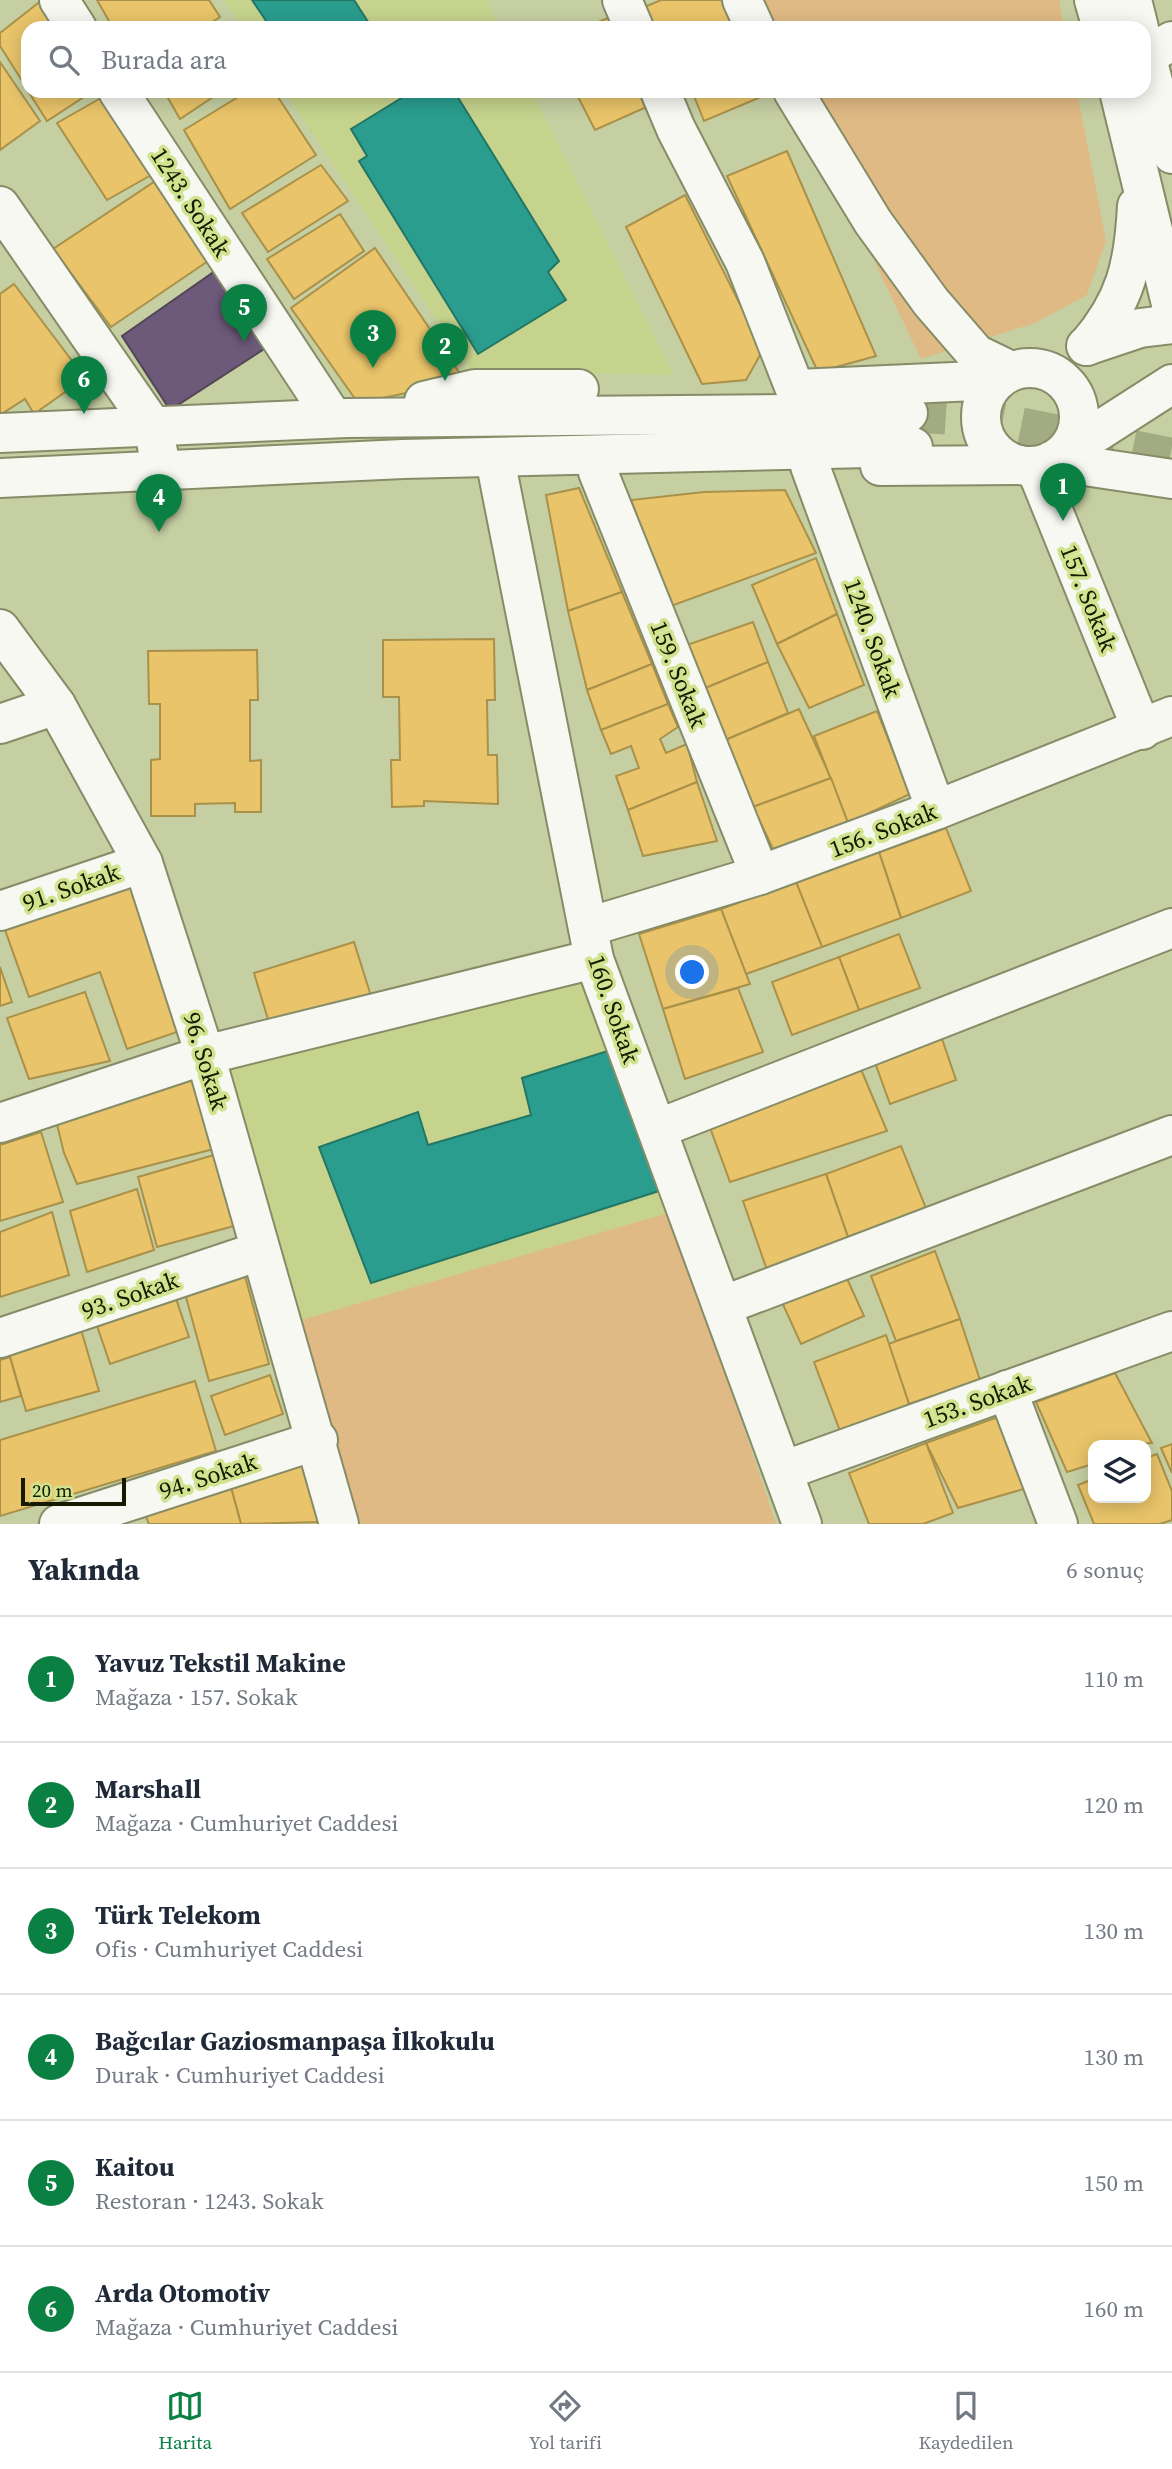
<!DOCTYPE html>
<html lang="tr">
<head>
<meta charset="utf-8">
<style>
  :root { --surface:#fff; --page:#f6f6f7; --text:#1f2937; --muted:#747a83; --line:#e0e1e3; --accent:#0b8043 }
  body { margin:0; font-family:"Source Serif 4",serif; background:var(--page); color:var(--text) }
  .controls { position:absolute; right:21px; bottom:21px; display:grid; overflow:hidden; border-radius:14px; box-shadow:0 4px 18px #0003 }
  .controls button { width:63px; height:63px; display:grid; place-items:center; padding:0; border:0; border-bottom:2px solid var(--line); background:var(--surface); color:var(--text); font:35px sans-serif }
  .scale { position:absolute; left:21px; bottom:18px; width:105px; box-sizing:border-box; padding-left:7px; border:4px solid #151a00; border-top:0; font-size:19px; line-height:24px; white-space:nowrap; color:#151a00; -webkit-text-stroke:5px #d1e38e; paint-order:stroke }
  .you { position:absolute; left:693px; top:973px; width:24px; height:24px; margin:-18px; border:5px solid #fff; border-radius:50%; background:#1a73e8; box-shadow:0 0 0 10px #1a73e833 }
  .badge { display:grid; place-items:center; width:46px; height:46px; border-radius:50%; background:var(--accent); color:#fff; font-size:23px; font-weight:700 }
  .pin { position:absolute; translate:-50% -58px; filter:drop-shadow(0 2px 4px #0008) }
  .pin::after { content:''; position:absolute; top:37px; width:24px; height:21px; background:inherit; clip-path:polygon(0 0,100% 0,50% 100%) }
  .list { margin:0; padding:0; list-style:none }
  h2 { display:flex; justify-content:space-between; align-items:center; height:91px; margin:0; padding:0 28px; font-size:30px }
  h2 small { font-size:23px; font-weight:400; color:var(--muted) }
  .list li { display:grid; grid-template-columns:46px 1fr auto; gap:21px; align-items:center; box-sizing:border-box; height:126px; padding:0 28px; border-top:2px solid var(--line) }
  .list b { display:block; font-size:26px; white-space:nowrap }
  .list p { margin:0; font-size:23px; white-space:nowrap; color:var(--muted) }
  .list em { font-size:23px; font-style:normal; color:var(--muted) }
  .icon { flex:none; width:38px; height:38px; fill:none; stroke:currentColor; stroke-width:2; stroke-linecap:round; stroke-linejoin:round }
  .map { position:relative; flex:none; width:1172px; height:1524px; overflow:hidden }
  .search { position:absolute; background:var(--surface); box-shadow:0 4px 18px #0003; left:21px; right:21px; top:21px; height:77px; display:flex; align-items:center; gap:18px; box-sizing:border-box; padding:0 24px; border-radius:21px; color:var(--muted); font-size:26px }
  .sheet { height:847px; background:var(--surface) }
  nav { display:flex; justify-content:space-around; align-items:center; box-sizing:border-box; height:98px; border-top:2px solid var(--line); background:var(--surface); font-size:19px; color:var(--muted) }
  nav a { display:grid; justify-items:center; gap:4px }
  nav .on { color:var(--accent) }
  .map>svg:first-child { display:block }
</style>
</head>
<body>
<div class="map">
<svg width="1172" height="1524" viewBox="0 0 1172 1524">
  <rect width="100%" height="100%" fill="#c6cfa2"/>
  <g fill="#c5d38d">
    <path d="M224 0H487L501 28H242Z"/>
    <path d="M284 91H532L674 375 471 371Z"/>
    <path d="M588 966 671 1212 298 1321 219 1062Z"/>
  </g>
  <g fill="#e0ba85">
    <path d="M757 0H1059L1064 28H768Z"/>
    <path d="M793 91H1077L1106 241 1087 295 1035 323 921 359Z"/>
    <path d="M671 1212 776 1524H350L298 1321Z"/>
  </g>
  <g fill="#e9c46a" stroke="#a9914a" stroke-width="2">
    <path d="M42 0 64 28H28V90L0 46V33Z"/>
    <path d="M97 0H209L220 17 203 28H113Z"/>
    <path d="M661 0H731L743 28H651L642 8Z"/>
    <path d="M608 18 613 28H583Z"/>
    <path d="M0 62 40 121 0 150Z"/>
    <path d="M28 91H93L47 121Z"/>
    <path d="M164 91H222L180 119Z"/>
    <path d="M248 91H274L316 155 230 209 184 130Z"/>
    <path d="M575 91H644L651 105 595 130Z"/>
    <path d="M692 91H767L768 94 704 121Z"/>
    <path d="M108 94 160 170 107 200 57 123Z"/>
    <path d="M787 151 876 356 818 372 727 176Z"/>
    <path d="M321 165 348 201 268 252 242 213Z"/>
    <path d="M163 176 214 257 111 327 53 249Z"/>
    <path d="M685 195 763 350 746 380 702 384 626 227Z"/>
    <path d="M340 214 364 251 294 299 267 259Z"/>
    <path d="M375 248 465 381 358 403 291 308Z"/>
    <path d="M14 284 85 378 34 414 25 399 0 415V294Z"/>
    <path d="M579 488 622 592 568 611 546 495Z"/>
    <path d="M785 490 816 553 671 606 631 500 704 492Z"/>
    <path d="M816 558 837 614 777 644 752 585Z"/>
    <path d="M622 592 652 664 587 690 568 611Z"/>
    <path d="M837 614 864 685 809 708 777 644Z"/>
    <path d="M753 622 768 662 703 689 684 646Z"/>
    <path d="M494 639 495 700H487L488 755H497L498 804 424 801V806L392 807 391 760H400L399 697H383V640Z"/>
    <path d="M257 650 258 700H250V761L261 760V812H235V803L195 804V816H151V760L160 759V704H149L148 651Z"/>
    <path d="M768 662 788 713 723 741 703 689Z"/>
    <path d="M652 664 668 704 601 730 587 690Z"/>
    <path d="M668 704 678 727 660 739 666 753 687 744 697 782 628 810 616 776 639 768 631 746 611 754 601 730Z"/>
    <path d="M799 709 831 778 753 807 723 741Z"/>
    <path d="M877 711 910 794 848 823 814 736Z"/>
    <path d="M831 778 848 823 774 851 753 807Z"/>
    <path d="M697 782 717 841 643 856 628 810Z"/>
    <path d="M946 828 971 891 901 918 879 852Z"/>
    <path d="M879 852 901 918 822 947 796 882Z"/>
    <path d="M796 882 822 947 746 974 721 909Z"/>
    <path d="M133 886 183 1030 127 1049 100 972 29 997 5 930Z"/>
    <path d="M721 909 750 984 663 1009 639 934Z"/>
    <path d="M899 934 920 988 859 1010 839 957Z"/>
    <path d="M354 942 371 996 270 1026 254 973Z"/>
    <path d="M839 957 859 1010 792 1035 772 982Z"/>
    <path d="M0 967 12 1002 0 1006Z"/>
    <path d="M738 988 763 1052 685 1079 663 1009Z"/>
    <path d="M85 992 110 1061 29 1079 7 1018Z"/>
    <path d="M940 1033 956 1080 890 1104 874 1060Z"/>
    <path d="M860 1067 887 1131 730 1182 708 1122Z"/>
    <path d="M194 1079 214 1149 77 1184 64 1153 55 1116Z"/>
    <path d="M41 1132 63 1202 0 1221V1145Z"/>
    <path d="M901 1146 929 1216 850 1243 826 1174Z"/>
    <path d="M214 1155 234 1226 157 1247 138 1177Z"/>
    <path d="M826 1174 850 1243 768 1273 743 1201Z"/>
    <path d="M137 1189 154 1250 87 1272 70 1211Z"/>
    <path d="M52 1212 69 1275 0 1297V1232Z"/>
    <path d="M935 1251 960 1319 896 1341 871 1276Z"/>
    <path d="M243 1269 269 1364 209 1381 183 1286Z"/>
    <path d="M844 1272 864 1316 801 1344 781 1300Z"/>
    <path d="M170 1281 189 1337 110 1364 91 1308Z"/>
    <path d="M960 1319 980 1380 909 1404 888 1344Z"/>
    <path d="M80 1326 99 1391 26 1411 7 1347Z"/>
    <path d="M886 1335 909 1404H912L840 1431 814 1362Z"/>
    <path d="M10 1357 21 1396 0 1402V1360Z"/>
    <path d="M1115 1373 1152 1443 1093 1445V1464L1067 1472 1036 1402Z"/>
    <path d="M270 1375 283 1414 225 1435 211 1396Z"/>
    <path d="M195 1381 216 1451 0 1516V1440Z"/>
    <path d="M1009 1413 1034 1486 958 1508 926 1443Z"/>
    <path d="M926 1443 953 1513 923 1524H869L849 1473Z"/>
    <path d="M1172 1444V1473L1161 1448Z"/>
    <path d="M1157 1454 1172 1491V1520L1160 1524H1094L1078 1485 1093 1479V1498H1146V1458Z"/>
    <path d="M303 1459 319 1522 241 1524 229 1480Z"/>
    <path d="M229 1480 241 1524H149L143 1509Z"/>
  </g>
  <path fill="#6d597a" stroke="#534655" stroke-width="2" d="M218 269 272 344 170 410 122 336Z"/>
  <g fill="#2a9d8f" stroke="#247664" stroke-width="2">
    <path d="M252 0H354L372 28H271Z"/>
    <path d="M413 91H454L559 261 548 272 566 300 478 354 359 161 367 156 351 129Z"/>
    <path d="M614 1049 659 1191 371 1283 319 1147 418 1112 428 1145 531 1115 522 1078Z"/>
  </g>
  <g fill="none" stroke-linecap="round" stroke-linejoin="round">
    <path stroke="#a3ab82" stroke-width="38" stroke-dasharray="38 19" stroke-linecap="butt" d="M908 413 980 418 1172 457"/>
    <defs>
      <g id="minor">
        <path d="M59 0 77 28"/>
        <path d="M622 0 634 28"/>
        <path d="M742 0 755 28"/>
        <path d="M1146 56 1172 41"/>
        <path d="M118 91 333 418"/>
        <path d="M660 91 676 129 745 262 795 389"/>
        <path d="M793 91 873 222 931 302 976 354 1011 371"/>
        <path d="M0 206 153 427 162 471"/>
        <path d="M810 466 936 810"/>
        <path d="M1035 466 1142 730"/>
        <path d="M598 472 760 875"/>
        <path d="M498 474 594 959 802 1524"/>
        <path d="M0 629 56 705 143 863 205 1055 339 1524"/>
        <path d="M0 724 56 705"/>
        <path d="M0 911 143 863"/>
        <path d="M588 927 760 875 936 810 1172 716"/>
        <path d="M0 1123 205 1055 594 959"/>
        <path d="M657 1129 1172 928"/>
        <path d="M722 1306 1172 1135"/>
        <path d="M0 1338 260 1251"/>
        <path d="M1007 1390 1058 1524"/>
        <path d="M783 1471 1172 1331"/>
        <path d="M59 1524 318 1440"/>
      </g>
      <g id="major">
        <path d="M1094 0 1102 28"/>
        <path d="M1132 0 1139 28"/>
        <path d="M1144 47 1172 154"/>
        <path d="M1119 91 1172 308"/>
        <path d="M1086 346 1140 328 1172 324"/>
        <path d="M1087 346C1126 301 1134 264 1137 206"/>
        <circle cx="1030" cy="417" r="49"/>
        <path d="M797 389 998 380"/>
        <path d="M424 401 475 389H579"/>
        <path d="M0 433 347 418 908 413"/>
        <path d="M1066 452 1172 384"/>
        <path d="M1051 461 1172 479"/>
        <path d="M880 466 1019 465"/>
        <path d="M0 478 403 459 913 447"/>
      </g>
    </defs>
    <use href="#minor" stroke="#868c67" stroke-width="42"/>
    <use href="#major" stroke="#868c67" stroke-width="42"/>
    <use href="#minor" stroke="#f6f8f1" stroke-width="38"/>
    <use href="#major" stroke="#f6f8f1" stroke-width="38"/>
  </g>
  <g text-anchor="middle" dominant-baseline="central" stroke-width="7" stroke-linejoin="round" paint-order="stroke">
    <g font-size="24" fill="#151a00" stroke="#d1e38e">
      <text transform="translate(191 202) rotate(57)">1243. Sokak</text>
      <text transform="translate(1089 598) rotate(68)">157. Sokak</text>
      <text transform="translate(873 638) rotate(70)">1240. Sokak</text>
      <text transform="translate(679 674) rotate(68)">159. Sokak</text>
      <text transform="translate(883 830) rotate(-21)">156. Sokak</text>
      <text transform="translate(71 887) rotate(-19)">91. Sokak</text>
      <text transform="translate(614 1009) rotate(71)">160. Sokak</text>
      <text transform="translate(206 1061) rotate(73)">96. Sokak</text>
      <text transform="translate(130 1295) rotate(-19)">93. Sokak</text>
      <text transform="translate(977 1401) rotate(-20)">153. Sokak</text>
      <text transform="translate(208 1476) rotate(-18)">94. Sokak</text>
    </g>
  </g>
</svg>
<div class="controls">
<button><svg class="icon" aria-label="layers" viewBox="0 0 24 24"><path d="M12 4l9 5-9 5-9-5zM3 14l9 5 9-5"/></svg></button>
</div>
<div class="scale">20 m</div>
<div class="you"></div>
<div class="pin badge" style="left:1063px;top:521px">1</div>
<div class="pin badge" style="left:445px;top:381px">2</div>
<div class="pin badge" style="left:373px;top:368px">3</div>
<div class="pin badge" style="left:159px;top:532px">4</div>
<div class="pin badge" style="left:244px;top:342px">5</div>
<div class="pin badge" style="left:84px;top:414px">6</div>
<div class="search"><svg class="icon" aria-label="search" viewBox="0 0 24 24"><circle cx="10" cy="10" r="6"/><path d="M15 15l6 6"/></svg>Burada ara</div>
</div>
<section class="sheet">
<h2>Yakında<small>6 sonuç</small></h2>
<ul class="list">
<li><span class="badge">1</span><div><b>Yavuz Tekstil Makine</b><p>Mağaza · 157. Sokak</p></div><em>110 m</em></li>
<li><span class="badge">2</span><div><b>Marshall</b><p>Mağaza · Cumhuriyet Caddesi</p></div><em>120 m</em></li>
<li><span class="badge">3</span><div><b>Türk Telekom</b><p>Ofis · Cumhuriyet Caddesi</p></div><em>130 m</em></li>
<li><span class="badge">4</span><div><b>Bağcılar Gaziosmanpaşa İlkokulu</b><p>Durak · Cumhuriyet Caddesi</p></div><em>130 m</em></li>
<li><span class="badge">5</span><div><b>Kaitou</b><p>Restoran · 1243. Sokak</p></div><em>150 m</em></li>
<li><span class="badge">6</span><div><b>Arda Otomotiv</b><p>Mağaza · Cumhuriyet Caddesi</p></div><em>160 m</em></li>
</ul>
</section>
<nav>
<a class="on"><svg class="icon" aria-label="map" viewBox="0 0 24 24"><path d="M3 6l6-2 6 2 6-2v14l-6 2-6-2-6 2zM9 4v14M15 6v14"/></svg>Harita</a>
<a><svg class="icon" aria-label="directions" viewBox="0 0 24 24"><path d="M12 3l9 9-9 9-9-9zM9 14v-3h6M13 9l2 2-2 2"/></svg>Yol tarifi</a>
<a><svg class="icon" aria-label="saved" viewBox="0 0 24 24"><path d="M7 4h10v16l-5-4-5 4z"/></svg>Kaydedilen</a>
</nav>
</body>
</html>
